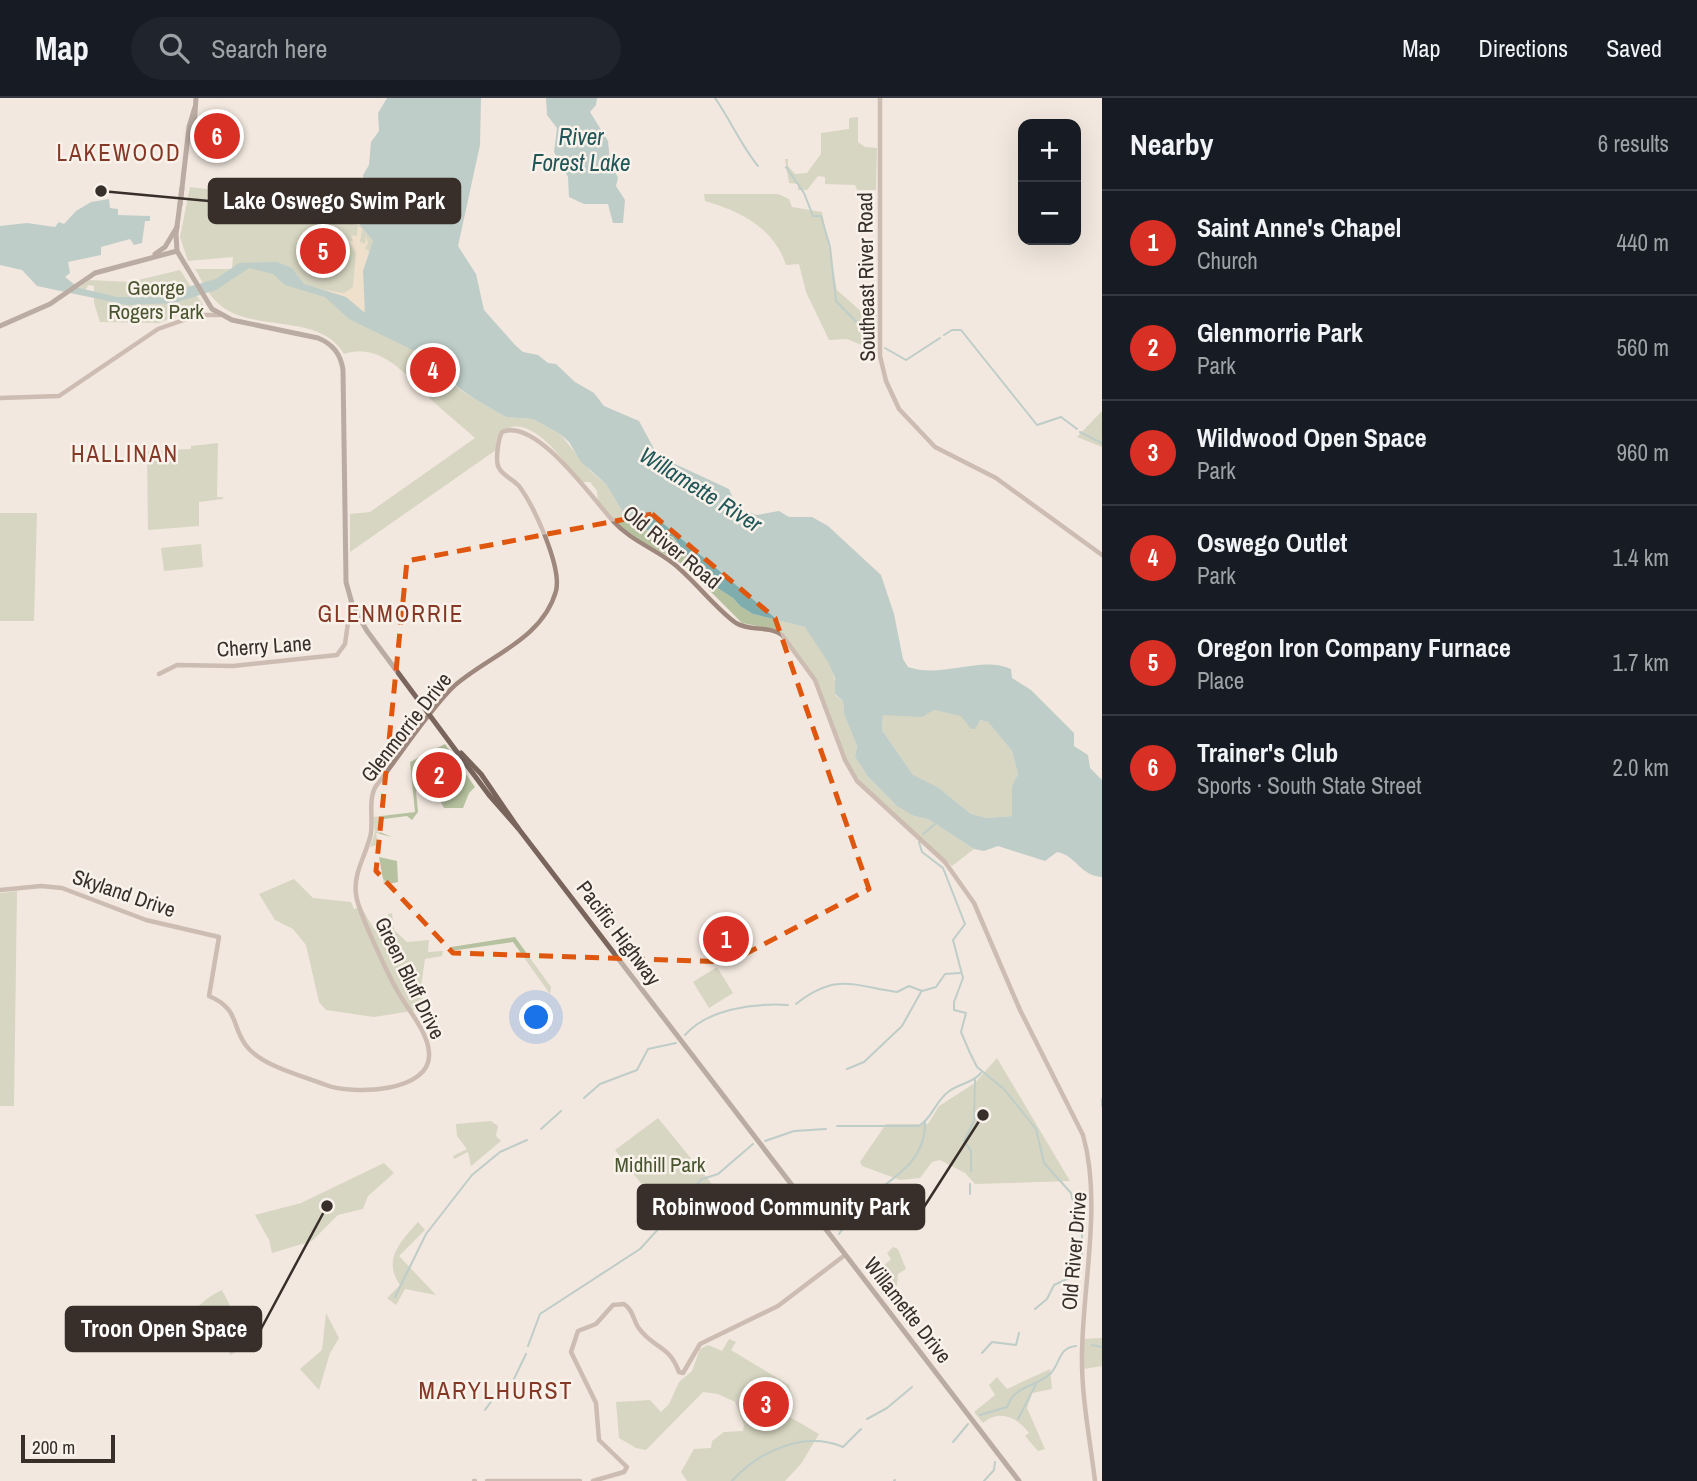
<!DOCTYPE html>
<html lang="en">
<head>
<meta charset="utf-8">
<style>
  :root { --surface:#171b24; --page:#20242c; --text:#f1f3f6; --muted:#9ea1a6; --line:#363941; --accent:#d93025 }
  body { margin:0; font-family:"Archivo Narrow",sans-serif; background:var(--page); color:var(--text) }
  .controls { position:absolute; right:21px; top:21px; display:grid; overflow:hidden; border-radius:14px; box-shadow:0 7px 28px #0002 }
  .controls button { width:63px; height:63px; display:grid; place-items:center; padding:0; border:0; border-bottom:2px solid var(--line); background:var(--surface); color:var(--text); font:35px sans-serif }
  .scale { position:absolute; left:21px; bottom:18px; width:94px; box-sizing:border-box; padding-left:7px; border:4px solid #382e2a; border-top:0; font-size:19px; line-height:24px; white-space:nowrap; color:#382e2a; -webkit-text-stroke:5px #f9f2eb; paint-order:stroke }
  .you { position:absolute; left:537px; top:920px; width:24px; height:24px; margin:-18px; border:5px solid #fff; border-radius:50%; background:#1a73e8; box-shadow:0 0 0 10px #1a73e833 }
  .badge { display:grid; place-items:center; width:46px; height:46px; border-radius:50%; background:var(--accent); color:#fff; font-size:23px; font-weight:700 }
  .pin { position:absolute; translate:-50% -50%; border:4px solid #fff; box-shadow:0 2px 7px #0006 }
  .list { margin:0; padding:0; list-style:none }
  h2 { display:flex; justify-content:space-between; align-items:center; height:91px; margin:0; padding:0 28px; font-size:30px }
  h2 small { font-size:23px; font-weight:400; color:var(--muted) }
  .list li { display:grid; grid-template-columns:46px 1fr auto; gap:21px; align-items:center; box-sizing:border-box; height:105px; padding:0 28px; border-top:2px solid var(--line) }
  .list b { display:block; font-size:26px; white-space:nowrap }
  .list p { margin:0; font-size:23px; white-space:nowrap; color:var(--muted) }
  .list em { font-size:23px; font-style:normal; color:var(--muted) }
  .icon { flex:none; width:38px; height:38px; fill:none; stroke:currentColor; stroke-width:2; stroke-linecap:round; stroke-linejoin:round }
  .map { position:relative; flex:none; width:1102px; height:1383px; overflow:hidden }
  header { display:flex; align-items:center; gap:42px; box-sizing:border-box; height:98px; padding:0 35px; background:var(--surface); border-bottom:2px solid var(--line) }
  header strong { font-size:33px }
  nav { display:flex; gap:38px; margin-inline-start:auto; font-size:24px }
  .search { width:490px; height:63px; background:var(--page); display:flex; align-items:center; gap:18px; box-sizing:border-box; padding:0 24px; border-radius:38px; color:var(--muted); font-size:26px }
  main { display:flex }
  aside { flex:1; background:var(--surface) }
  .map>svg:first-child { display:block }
</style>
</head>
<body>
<header>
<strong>Map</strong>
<div class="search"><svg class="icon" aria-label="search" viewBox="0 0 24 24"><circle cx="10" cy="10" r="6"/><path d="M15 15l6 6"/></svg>Search here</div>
<nav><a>Map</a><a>Directions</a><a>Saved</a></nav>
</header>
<main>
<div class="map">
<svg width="1102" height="1383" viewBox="0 0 1102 1383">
  <rect width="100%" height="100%" fill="#f2e8df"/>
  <g fill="#b6c19f">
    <path d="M858 19V44L865 49 877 50 876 92H857L855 87 825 86V79L818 78 807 92H798V86L789 85 785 61H788V68L795 76 807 75 821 56V35L849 31V20Z"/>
    <path d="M190 89 307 103 306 119 360 127 373 143 371 155 396 240 427 259 459 291 478 303 506 319 533 321 560 336 591 374 606 386 625 418 655 437 665 436 673 440 708 484 733 500 740 508 753 516 805 529C819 543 840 578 835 597L843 603 844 616 857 648 855 659 868 679 894 705 914 718 928 721 974 751 952 768 857 682 847 663 821 594 778 532 742 525 684 467 625 434 598 404 597 393 590 384H580C565 365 535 320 509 330 497 335 497 340 496 352L350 454V416L370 414 475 340C463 329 450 319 438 308 413 285 383 242 344 256 320 214 253 235 220 207 209 198 202 183 195 171H232L233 159 188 163 180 139Z"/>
    <path d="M704 96H778L789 101 792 109 822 114 837 192 864 216 877 217 876 253 847 241 829 242 806 194 799 166 786 167C774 130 740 113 705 103Z"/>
    <path d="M180 172 203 207 159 225 100 224 94 205V188L88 187 84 196 76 192 89 182 130 184Z"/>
    <path d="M1102 313V349L1077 339Z"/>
    <path d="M218 345 217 399H223V401L199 404V428L148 432 147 353 191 351V348Z"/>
    <path d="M0 415H37L34 523H0Z"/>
    <path d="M201 446 203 469 164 473 161 450Z"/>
    <path d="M934 612 961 617 973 632 980 622 988 624 1012 653 1018 676 1012 688V718L987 720 971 716 939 690 926 687 913 677 882 632 883 617C902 613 915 623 934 612Z"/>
    <path d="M445 646 475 689 469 695 463 710H444L434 691 416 693 418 714 412 722 407 718 384 721 377 733 392 739 376 735 378 747 370 749 375 734 373 719 415 714 410 664Z"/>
    <path d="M379 759 397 763 398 784 384 787Z"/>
    <path d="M294 781 313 800 351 804 354 811 361 809 374 831 389 825 388 816 392 815 394 832 407 844 429 842 428 854 443 853 442 858 425 861 421 888 424 911 374 919 326 912 319 904 306 847 293 831 275 822 259 796Z"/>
    <path d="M17 793 14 1008H0V795Z"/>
    <path d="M515 839 551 889 550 896 513 844 450 853 451 849Z"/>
    <path d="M717 869 733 895 709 910 693 884Z"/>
    <path d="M997 960 1070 1083 975 1086 965 1075 940 1062 932 1064 920 1080 900 1082 862 1068 860 1064 886 1026H928L939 1008 975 985Z"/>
    <path d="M658 1020 712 1086 668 1120 615 1052Z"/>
    <path d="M491 1023 498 1028 496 1038 501 1043 471 1068 468 1054 454 1061 453 1058 467 1051 457 1038 456 1026Z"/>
    <path d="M384 1065 394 1075 368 1098 363 1111 338 1117 312 1143 272 1155 269 1142 255 1117 301 1105Z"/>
    <path d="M418 1124 425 1132 399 1158 436 1197 405 1191 396 1207 387 1200 400 1187C382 1162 401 1143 418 1124Z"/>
    <path d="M893 1149 898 1151 906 1171 898 1176 896 1194 891 1191V1180L880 1171 891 1161 887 1155Z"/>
    <path d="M222 1192 249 1245 231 1257 204 1226 186 1241C181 1220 204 1200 222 1192Z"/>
    <path d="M326 1215 339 1240 330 1255 319 1292 300 1271 322 1252Z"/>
    <path d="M1102 1240V1268L1084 1271V1241Z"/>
    <path d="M729 1241 736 1244 731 1252 789 1287 792 1298 783 1315 819 1336 801 1366 785 1383H687L681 1374 694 1351 711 1350 712 1343 724 1334 743 1333 744 1327 735 1304 718 1296 703 1294 646 1352 636 1350 619 1340 616 1304 650 1302 661 1314 669 1306 679 1284 692 1273 700 1251 708 1247 722 1253Z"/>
    <path d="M1050 1271 1052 1291 1032 1295 1027 1310 1045 1351 1038 1353 1025 1338 1029 1335C1017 1319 999 1311 983 1325L974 1314 995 1297 989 1287 997 1279 1007 1291Z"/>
  </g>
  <path fill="#ecd8b7" d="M358 127 362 131 360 144 365 146 366 138 368 145 365 150 371 155 364 216 346 199 319 191 344 195 353 189 356 155 349 143H353L351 137 357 138Z"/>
  <g fill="#7fadae" fill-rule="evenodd">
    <path d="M387 0H481L480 47 458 148 476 176 484 212 515 247 523 254 538 257 548 265 556 266 575 284 594 295 604 308 639 323 658 358 729 391 735 405 745 413 757 417 779 413 789 419H812L828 428 881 477 894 516 903 561 908 569C942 581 981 557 1011 571L1012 580 1031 592 1074 635V648L1088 657 1090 670 1102 682V779C1080 778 1076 757 1057 754L1045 763 998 748 984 753 974 751 928 721 914 718 897 708 868 679 855 659 857 648 844 616 843 603 835 596V580L828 564 805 529 753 516 740 508 733 500 708 484 673 439 665 436 655 437 625 418 606 386 581 364 569 344 560 336 533 321 506 319 478 303 460 291 427 259 349 221 325 199 285 187 273 176 249 170 216 192 174 205 127 207 37 188 22 172 0 167V128L27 125 55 129 59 124 64 126 76 113 91 104 109 101 110 110 118 111V117L150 118V123H145L142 145 134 147 130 141 101 149V157L68 164 70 175 65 179 79 190 117 199H152L216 181 239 165 277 164 292 170 304 186 346 199 365 215 363 173 373 143 360 127 366 102 363 77 369 67 371 44 379 33 378 15ZM934 612 961 618 971 631H975L980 622 988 624 1012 653 1018 676 1012 688V718L987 720 971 716 939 690 913 677 882 632 883 617 922 619Z"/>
    <path d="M546 0H597L596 7 590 14 608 43 610 63 618 80 616 88 625 102 623 125H613L608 106H584L569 99 568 79 554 54 557 30 547 17Z"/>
  </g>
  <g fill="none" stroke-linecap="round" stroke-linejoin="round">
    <g stroke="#7fadae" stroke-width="2">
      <path d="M715 0C731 23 741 47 758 68"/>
      <path d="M786 69 804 95 813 118H821L830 149 836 203 874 242"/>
      <path d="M944 237 952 232H961L1037 327 1061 319 1077 331"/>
      <path d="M885 250 906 262 940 240"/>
      <path d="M1080 334 1102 345"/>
      <path d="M923 736 935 726"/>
      <path d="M919 744 922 754 943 770 965 826 953 842 963 880 954 904V912L966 915 961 934 970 955 977 969 1004 991 1036 1031 1044 1065 1071 1095 1076 1116 1082 1127V1156L1079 1164 1069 1180 1054 1187 1047 1201 1035 1211"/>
      <path d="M796 906C836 874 854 888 897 894L909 888 922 893 936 889 945 876 960 875"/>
      <path d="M685 937C708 911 753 905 788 907"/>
      <path d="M847 971 864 964 902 928 921 894"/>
      <path d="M584 1000 600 986 637 972 648 951 676 945"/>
      <path d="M1102 1001V1008"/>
      <path d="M837 1028H919C933 1019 935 1004 948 994 959 985 972 986 981 975"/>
      <path d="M541 1031 561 1013"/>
      <path d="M765 1043 794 1033 826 1031"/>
      <path d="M971 1073V1053L964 1043 974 1023 975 982"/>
      <path d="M970 1096V1086"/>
      <path d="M670 1119 689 1105 693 1090 702 1081 718 1076 753 1046"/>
      <path d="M839 1136C849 1122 860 1106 874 1095 900 1076 926 1059 925 1024"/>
      <path d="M395 1199 426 1136 472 1077 500 1054 527 1042"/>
      <path d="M1092 1247 1102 1249"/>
      <path d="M528 1248 540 1216 640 1151 661 1128"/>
      <path d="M982 1255 992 1244 1016 1247 1019 1235"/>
      <path d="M485 1312 495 1298 511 1287 526 1256"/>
      <path d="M980 1317 1007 1309C1015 1286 1036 1290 1051 1275 1061 1264 1058 1250 1076 1248"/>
      <path d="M867 1321 887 1310 912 1289"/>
      <path d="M1018 1321 1036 1286"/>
      <path d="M953 1344 968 1326"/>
      <path d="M732 1383C760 1352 805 1333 843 1349L861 1331"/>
      <path d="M894 1383 895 1382"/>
      <path d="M984 1383 994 1372 995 1364"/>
    </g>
    <g stroke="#9e877c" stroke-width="4.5">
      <path d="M880 0V258L886 283 899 311 935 349 996 380 1102 457"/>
      <path d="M1021 53V58"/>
      <path d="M0 300 59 298 158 231 198 217H220"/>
      <path d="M347 524 360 523"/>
      <path d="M159 576 177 567 233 568 337 557 345 546 351 503"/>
      <path d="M0 792 41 788 62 790 146 822 219 839 209 898C242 912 230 931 249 951 266 969 303 978 326 987 351 997 432 995 429 955 428 934 408 912 398 894 389 878 357 812 356 796 353 774 367 756 371 735 373 719 368 701 376 688 401 656 424 619 452 590 485 559 542 543 556 493 562 469 534 408 519 388 513 381 503 378 499 370 495 364 498 341 502 334 536 319 592 400 613 423 631 443 654 450 674 466 694 482 717 512 736 525 750 534 768 527 782 537L815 582 845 662 857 683 945 764 974 805 1020 912 1083 1037C1102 1104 1083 1184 1082 1255 1081 1297 1090 1341 1095 1383"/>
      <path d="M474 1383H475"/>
      <path d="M487 1383H580"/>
      <path d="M593 1383 624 1374 627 1369 599 1342 596 1305 571 1254 578 1233 596 1226 613 1207 624 1206C633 1212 633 1221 638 1229 653 1251 669 1246 679 1274L683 1275 700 1246 778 1208 845 1157"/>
    </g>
    <g stroke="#79655c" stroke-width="5">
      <path d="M191 33 194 30 196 0"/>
      <path d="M182 90 176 136 177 153 212 211 232 222 318 240C333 246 341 256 343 272L346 484 353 509 367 533 489 697 518 730"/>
      <path d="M180 107 189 29 195 9"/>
      <path d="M155 156 165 149 177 129"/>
      <path d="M0 228 50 206 95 175 177 153"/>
      <path d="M461 655 481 676 518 730 1019 1383"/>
    </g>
  </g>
  <path d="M0 0H1102V1383H0ZM652 416 775 520 869 791 730 864 453 855 376 773 407 463Z" fill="#f2e8df" fill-opacity=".55" fill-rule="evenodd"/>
  <path fill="none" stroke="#df570e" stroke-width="5" stroke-dasharray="14 9" stroke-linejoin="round" d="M652 416 775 520 869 791 730 864 453 855 376 773 407 463Z"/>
  <g text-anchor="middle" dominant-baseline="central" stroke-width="5" stroke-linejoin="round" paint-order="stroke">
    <g font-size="21" fill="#382e2a" stroke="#f9f2eb">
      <text transform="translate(866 179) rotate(-91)">Southeast River Road</text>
      <text transform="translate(672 449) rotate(39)">Old River Road</text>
      <text transform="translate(264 548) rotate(-4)">Cherry Lane</text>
      <text transform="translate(406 629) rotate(-52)">Glenmorrie Drive</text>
      <text transform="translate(124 795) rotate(19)">Skyland Drive</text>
      <text transform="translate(619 835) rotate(53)">Pacific Highway</text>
      <text transform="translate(410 880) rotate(64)">Green Bluff Drive</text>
      <text transform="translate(1074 1153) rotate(-85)">Old River Drive</text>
      <text transform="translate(908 1212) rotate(52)">Willamette Drive</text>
    </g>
    <g font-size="21" fill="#48552e" stroke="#f9f2eb">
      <text x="156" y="189">George<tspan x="156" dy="24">Rogers Park</tspan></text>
      <text x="660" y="1066">Midhill Park</text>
    </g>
    <g font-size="23" font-style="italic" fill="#215658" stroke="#f9f2eb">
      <text x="581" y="38">River<tspan x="581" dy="26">Forest Lake</tspan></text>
      <text transform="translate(701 391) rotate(32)">Willamette River</text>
    </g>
    <g font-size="23" letter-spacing="2" fill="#843926" stroke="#f9f2eb">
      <text x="119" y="54">LAKEWOOD</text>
      <text x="125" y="355">HALLINAN</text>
      <text x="391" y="515">GLENMORRIE</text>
    </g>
    <g font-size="24" letter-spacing="2" fill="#843926" stroke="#f9f2eb">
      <text x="496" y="1292">MARYLHURST</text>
    </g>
  </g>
  <path fill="none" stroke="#382e2a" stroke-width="2.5" d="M101 93L209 103M983 1017L924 1109M327 1108L261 1231"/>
  <g fill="#382e2a" stroke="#f9f2eb" stroke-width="2.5">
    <circle cx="101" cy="93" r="7"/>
    <circle cx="983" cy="1017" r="7"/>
    <circle cx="327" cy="1108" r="7"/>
  </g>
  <g fill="#382e2a" stroke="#382e2a" stroke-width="2.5">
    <rect x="209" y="81" width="251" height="44" rx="7"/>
    <rect x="638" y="1087" width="286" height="44" rx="7"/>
    <rect x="66" y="1209" width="195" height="44" rx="7"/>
  </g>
  <g font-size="23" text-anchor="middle" font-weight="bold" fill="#fff">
    <text x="334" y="111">Lake Oswego Swim Park</text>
    <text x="781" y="1117">Robinwood Community Park</text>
    <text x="164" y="1239">Troon Open Space</text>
  </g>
</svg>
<div class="controls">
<button>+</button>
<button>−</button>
</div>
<div class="scale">200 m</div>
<div class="you"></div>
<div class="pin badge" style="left:726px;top:841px">1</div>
<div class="pin badge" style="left:439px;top:677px">2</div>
<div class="pin badge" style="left:766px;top:1306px">3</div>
<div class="pin badge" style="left:433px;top:272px">4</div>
<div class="pin badge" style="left:323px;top:153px">5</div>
<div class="pin badge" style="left:217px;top:38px">6</div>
</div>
<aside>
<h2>Nearby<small>6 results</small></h2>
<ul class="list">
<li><span class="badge">1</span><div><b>Saint Anne's Chapel</b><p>Church</p></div><em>440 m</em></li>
<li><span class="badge">2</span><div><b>Glenmorrie Park</b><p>Park</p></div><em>560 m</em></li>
<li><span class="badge">3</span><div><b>Wildwood Open Space</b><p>Park</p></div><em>960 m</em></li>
<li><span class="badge">4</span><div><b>Oswego Outlet</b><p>Park</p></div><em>1.4 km</em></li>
<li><span class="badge">5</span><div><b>Oregon Iron Company Furnace</b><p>Place</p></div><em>1.7 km</em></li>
<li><span class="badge">6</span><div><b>Trainer's Club</b><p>Sports · South State Street</p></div><em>2.0 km</em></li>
</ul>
</aside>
</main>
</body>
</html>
